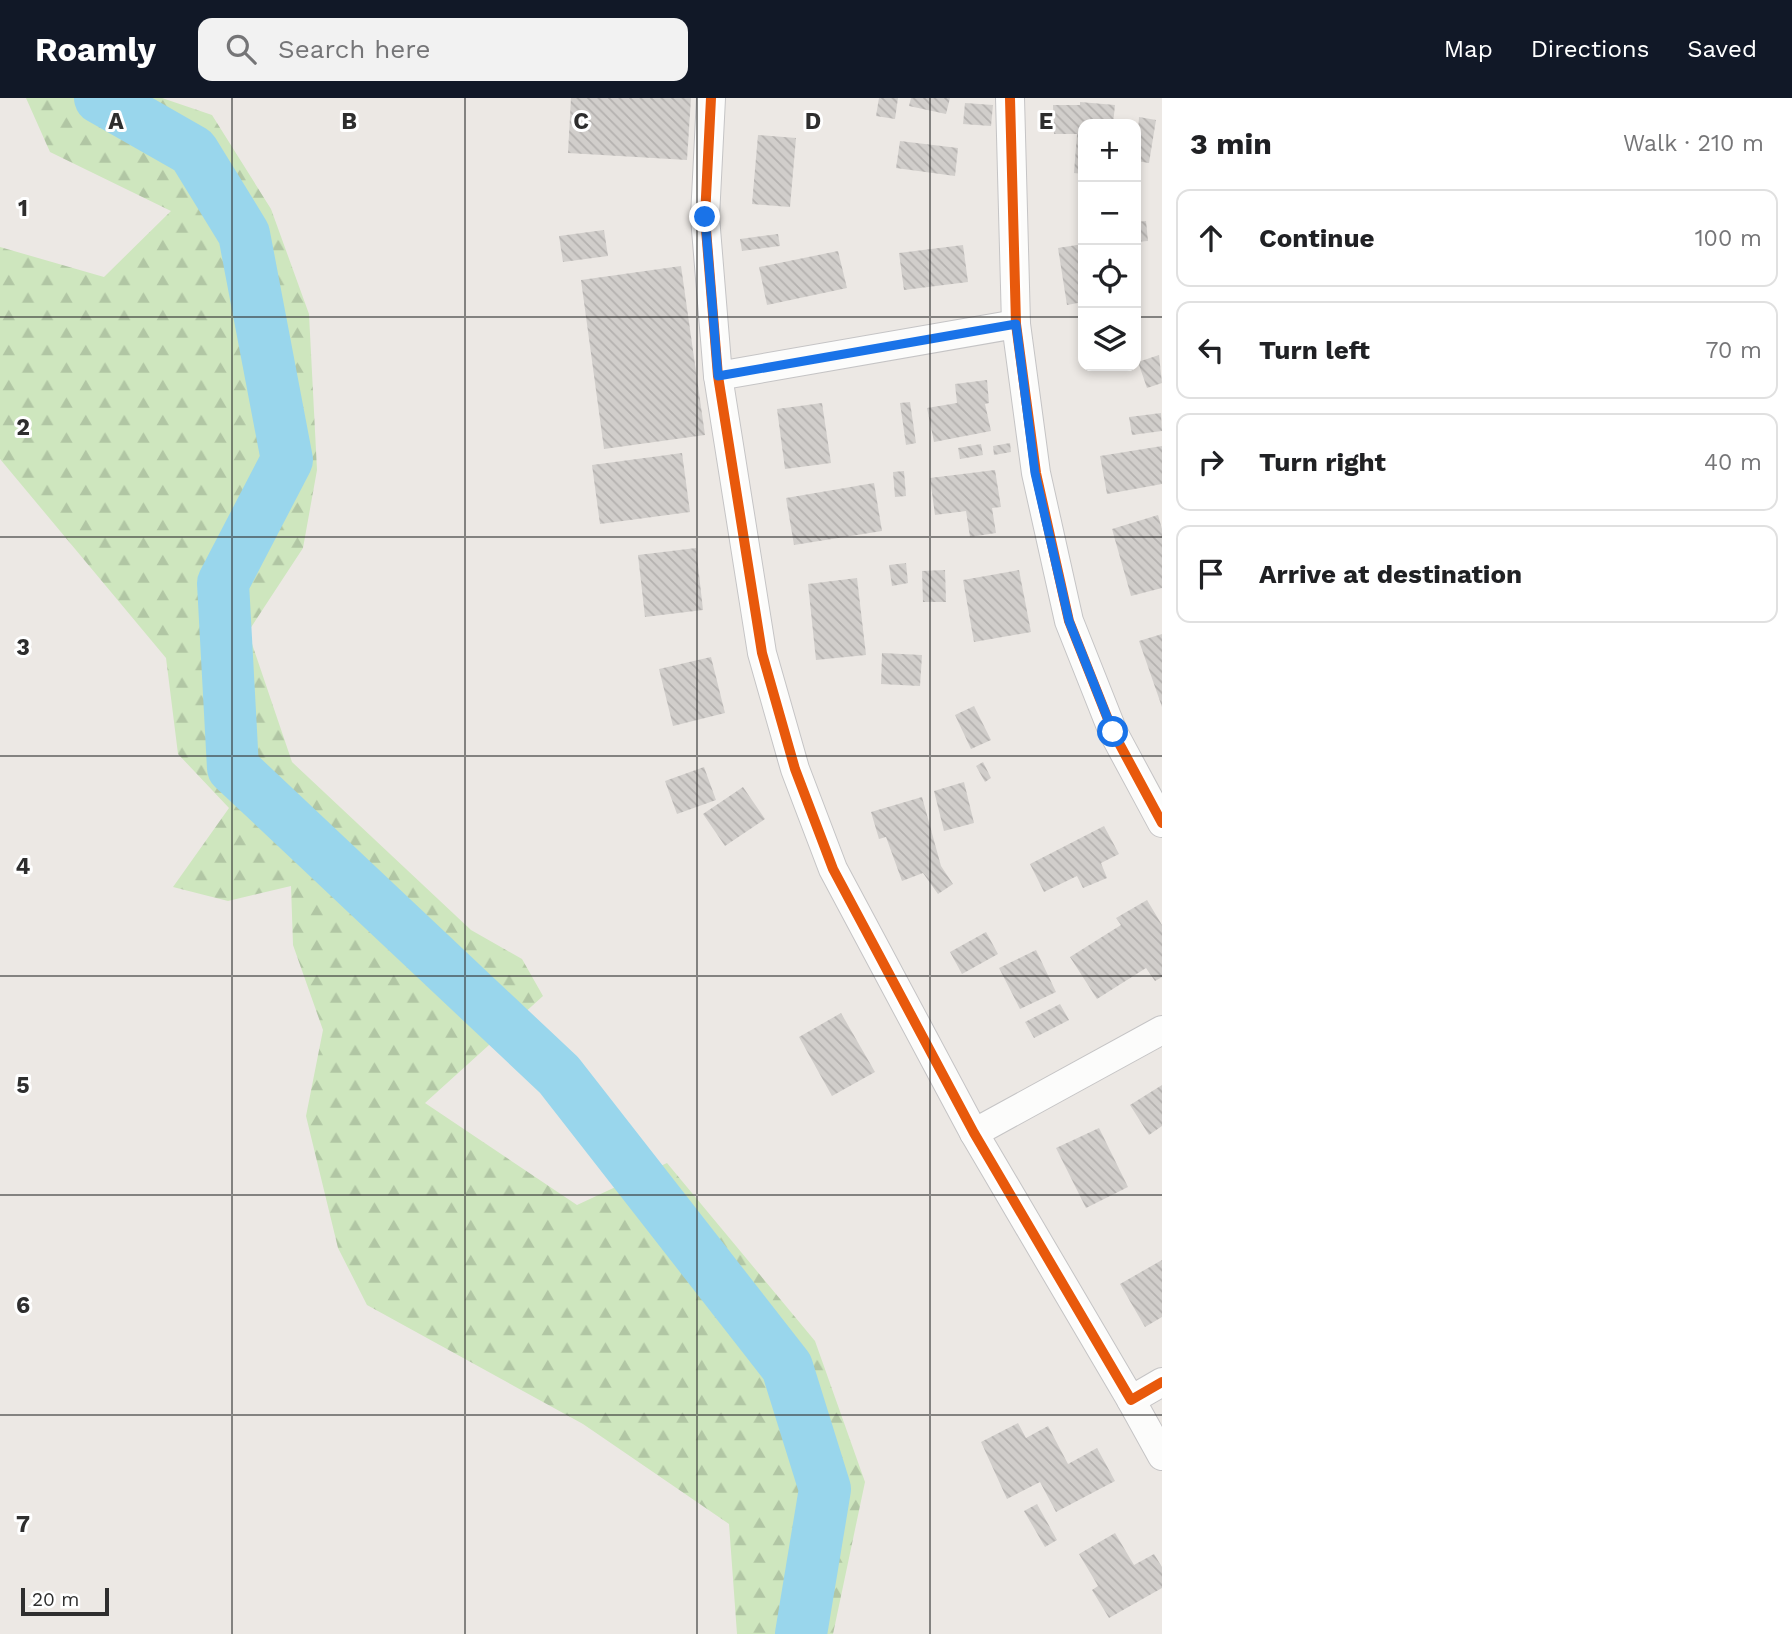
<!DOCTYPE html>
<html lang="en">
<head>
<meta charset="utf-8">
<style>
  :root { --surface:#fff; --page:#f2f2f2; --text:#202124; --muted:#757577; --line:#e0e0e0; --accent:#111827 }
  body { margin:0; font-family:"Work Sans",sans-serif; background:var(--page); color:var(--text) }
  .controls { position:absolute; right:21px; top:21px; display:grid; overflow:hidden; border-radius:14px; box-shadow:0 4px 10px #0003 }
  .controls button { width:63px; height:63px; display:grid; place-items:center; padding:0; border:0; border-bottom:2px solid var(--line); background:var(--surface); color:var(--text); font:35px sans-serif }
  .scale { position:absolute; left:21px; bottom:18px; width:88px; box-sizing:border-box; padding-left:7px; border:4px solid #2e2e2e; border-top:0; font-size:19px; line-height:24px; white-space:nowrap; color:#2e2e2e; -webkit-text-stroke:5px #fff; paint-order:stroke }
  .stop { position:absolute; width:21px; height:21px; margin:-16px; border:5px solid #1a73e8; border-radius:50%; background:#fff }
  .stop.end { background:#1a73e8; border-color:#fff; box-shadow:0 2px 7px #0008 }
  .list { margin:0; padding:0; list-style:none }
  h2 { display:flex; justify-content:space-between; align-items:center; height:91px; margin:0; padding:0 28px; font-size:30px }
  h2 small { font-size:23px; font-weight:400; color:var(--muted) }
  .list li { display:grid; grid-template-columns:46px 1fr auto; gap:21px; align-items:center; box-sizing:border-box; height:98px; margin:0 14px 14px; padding:0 14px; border:2px solid var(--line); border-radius:14px }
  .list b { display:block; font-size:26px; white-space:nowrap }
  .list em { font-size:23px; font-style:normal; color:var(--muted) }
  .icon { flex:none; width:38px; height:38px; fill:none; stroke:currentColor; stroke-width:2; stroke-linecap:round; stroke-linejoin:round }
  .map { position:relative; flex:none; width:1162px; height:1536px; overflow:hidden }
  header { display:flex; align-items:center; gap:42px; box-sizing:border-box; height:98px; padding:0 35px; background:var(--accent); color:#fff }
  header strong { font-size:33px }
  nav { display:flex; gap:38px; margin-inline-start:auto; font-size:24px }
  .search { width:490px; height:63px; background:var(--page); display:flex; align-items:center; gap:18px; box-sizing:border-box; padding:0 24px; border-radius:14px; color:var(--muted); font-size:26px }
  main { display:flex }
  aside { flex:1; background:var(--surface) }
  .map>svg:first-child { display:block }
</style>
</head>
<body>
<header>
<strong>Roamly</strong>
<div class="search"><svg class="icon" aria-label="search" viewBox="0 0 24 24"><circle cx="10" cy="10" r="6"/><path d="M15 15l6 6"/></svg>Search here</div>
<nav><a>Map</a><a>Directions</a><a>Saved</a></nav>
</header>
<main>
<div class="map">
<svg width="1162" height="1536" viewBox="0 0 1162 1536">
  <defs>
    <pattern id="forest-firs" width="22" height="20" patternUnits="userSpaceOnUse" patternTransform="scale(1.75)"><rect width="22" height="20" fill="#cee6be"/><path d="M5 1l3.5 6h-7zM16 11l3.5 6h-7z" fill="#b1c6a4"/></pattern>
    <pattern id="building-back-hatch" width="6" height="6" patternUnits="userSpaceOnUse" patternTransform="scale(1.75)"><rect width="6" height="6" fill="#d1cecb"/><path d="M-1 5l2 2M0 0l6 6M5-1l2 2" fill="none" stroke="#b4b1af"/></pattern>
  </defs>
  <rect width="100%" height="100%" fill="#ece8e4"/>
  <path fill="url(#forest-firs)" d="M26 0H162L212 17 271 111 309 216 317 372 303 450 248 534 292 664 471 832 522 861 543 898 425 1005 577 1107 667 1065 815 1243 865 1384 833 1536H737L729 1426 583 1326 367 1207 338 1150 306 1018 323 932 293 847 291 788 228 803 173 789 229 710 178 656 166 560 0 361V149L104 179 171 113 50 54Z"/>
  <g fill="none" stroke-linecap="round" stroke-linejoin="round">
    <path stroke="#99d6ec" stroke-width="52" d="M100 0 193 53 244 136 287 362 223 485 233 670 559 977 787 1269 825 1391 801 1536"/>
  </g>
  <g fill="url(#building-back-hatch)">
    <path d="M571 0H691L687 62 568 55Z"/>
    <path d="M879 0H898L895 21 876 18Z"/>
    <path d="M911 0H950L946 16 909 8Z"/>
    <path d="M1080 4 1115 7 1113 26H1083V76L1074 75 1077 36H1054L1053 7H1080Z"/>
    <path d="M965 5 993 7 991 28 963 26Z"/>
    <path d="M1139 19 1156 22 1149 65 1136 63Z"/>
    <path d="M758 37 796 40 790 109 752 106Z"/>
    <path d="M900 43 958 50 955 78 896 70Z"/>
    <path d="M1146 123 1148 143 1136 144V124Z"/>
    <path d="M604 132 608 158 563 164 559 138Z"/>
    <path d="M778 136 780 148 742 153 740 141Z"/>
    <path d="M1083 146V204L1067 207 1058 150Z"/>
    <path d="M963 147 968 184 904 192 899 155Z"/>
    <path d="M838 153 847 190 767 207 759 169Z"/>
    <path d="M681 168 705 337 604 351 581 182Z"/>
    <path d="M1159 257 1162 285 1147 290 1138 264Z"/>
    <path d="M987 282 989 305 985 306 991 333 934 344 927 310 957 305 955 286Z"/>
    <path d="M910 304 916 345 906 347 900 305Z"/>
    <path d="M822 305 831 365 785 371 777 311Z"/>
    <path d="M1161 315 1162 333 1132 337 1129 319Z"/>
    <path d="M1010 345 1011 354 994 357 993 348Z"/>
    <path d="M981 346 983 357 960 361 958 350Z"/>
    <path d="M1162 348V386L1107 396 1100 358Z"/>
    <path d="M682 355 690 414 600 426 592 367Z"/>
    <path d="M995 372 1001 409 992 410 996 435 970 439 966 413 935 417 930 380Z"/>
    <path d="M904 373 906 398 895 399 893 374Z"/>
    <path d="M874 385 882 433 794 447 786 400Z"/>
    <path d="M1158 417 1162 431V490L1131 498 1112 431Z"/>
    <path d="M696 450 703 512 645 519 638 457Z"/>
    <path d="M906 465 908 485 892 488 889 467Z"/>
    <path d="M945 472 946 504H923L922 473Z"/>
    <path d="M1019 472 1031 534 974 544 963 482Z"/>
    <path d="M857 480 866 557 816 562 808 486Z"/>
    <path d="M1162 536V609L1139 543Z"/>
    <path d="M882 555 922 557 920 588 881 586Z"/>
    <path d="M711 559 725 615 673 628 659 571Z"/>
    <path d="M974 608 991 642 971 651 955 617Z"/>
    <path d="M983 664 991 680 985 684 976 668Z"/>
    <path d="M704 669 716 702 677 716 665 683Z"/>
    <path d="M964 684 974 725 944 733 934 693Z"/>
    <path d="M743 689 765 721 725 748 703 716Z"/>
    <path d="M922 699 941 768 953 786 938 796 923 775 902 783 886 739 879 741 871 714Z"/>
    <path d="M1104 728 1119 756 1101 765 1107 780 1083 790 1077 778 1044 794 1030 766Z"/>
    <path d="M1147 802 1162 827V879L1155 883 1146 870 1097 901 1070 859 1121 827 1116 820Z"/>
    <path d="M986 834 998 856 962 876 950 854Z"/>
    <path d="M1036 852 1056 894 1020 911 999 870Z"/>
    <path d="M1060 906 1069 922 1034 940 1025 924Z"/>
    <path d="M841 915 875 974 832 998 799 939Z"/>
    <path d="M1162 987V1028L1149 1037 1130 1007Z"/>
    <path d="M1099 1030 1128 1089 1086 1110 1056 1050Z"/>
    <path d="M1162 1162V1219L1145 1229 1120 1186Z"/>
    <path d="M1018 1325 1026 1340 1048 1328 1068 1366 1097 1350 1115 1383 1056 1414 1040 1384 1007 1401 981 1344Z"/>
    <path d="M1037 1406 1057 1442 1045 1449 1024 1413Z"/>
    <path d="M1115 1435 1134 1467 1154 1456 1162 1469V1490L1109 1520 1092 1492 1098 1488 1079 1456Z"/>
  </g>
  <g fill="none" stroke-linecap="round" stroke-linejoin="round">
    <defs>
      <g id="minor">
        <path d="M711 0 705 119 718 278 762 555 795 671 833 771 974 1035 1131 1302 1162 1284"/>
        <path d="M1010 0 1016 226 1036 375 1069 523 1113 634 1162 725"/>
        <path d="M718 278 1016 226"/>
        <path d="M974 1035 1162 932"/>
        <path d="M1131 1302 1162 1358"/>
      </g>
    </defs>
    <use href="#minor" stroke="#c5c4c5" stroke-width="30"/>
    <use href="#minor" stroke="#fcfcfb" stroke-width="28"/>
    <defs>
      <g id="cycleway">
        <path d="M711 0 705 119 718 278 762 555 795 671 833 771 974 1035 1131 1302 1162 1284"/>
        <path d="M1010 0 1016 226 1036 375 1069 523 1113 634 1162 725"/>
      </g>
    </defs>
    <use href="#cycleway" stroke="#fff" stroke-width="15"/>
    <use href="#cycleway" stroke="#e8590c" stroke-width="10"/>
  </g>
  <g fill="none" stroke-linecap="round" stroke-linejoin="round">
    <path stroke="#1a73e8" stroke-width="9" d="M705 119 718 278 1016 226 1035 375 1069 523 1113 634"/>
  </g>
  <path fill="none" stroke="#2e2e2e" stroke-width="2" stroke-opacity="0.55" d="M232 0V1536M465 0V1536M697 0V1536M930 0V1536M0 219H1083M1136 219H1162M0 439H1162M0 658H1162M0 878H1162M0 1097H1162M0 1317H1162"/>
  <g font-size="23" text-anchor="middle" font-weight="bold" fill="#2e2e2e" stroke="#fff" stroke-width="6" stroke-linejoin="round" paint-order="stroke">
    <text x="116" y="31">A</text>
    <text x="349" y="31">B</text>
    <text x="581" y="31">C</text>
    <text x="813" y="31">D</text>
    <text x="1046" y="31">E</text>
    <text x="23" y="118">1</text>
    <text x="23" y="337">2</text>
    <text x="23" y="557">3</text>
    <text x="23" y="776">4</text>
    <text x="23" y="995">5</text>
    <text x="23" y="1215">6</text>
    <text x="23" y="1434">7</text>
  </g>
</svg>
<div class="controls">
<button>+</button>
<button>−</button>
<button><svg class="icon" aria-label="locate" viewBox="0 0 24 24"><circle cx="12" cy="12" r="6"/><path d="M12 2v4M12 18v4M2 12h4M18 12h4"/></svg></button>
<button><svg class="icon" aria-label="layers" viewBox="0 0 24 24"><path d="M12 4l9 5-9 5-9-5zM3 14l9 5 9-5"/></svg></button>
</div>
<div class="scale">20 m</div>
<div class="stop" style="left:1113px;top:634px"></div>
<div class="stop end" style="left:705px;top:119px"></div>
</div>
<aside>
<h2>3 min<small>Walk · 210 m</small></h2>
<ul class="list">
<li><svg class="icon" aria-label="ahead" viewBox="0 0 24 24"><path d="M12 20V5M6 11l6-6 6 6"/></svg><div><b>Continue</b></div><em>100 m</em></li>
<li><svg class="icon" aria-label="left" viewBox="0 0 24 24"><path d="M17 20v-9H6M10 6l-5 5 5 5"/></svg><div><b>Turn left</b></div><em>70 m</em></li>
<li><svg class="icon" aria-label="right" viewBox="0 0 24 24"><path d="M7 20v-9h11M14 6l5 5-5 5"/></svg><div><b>Turn right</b></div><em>40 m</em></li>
<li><svg class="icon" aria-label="arrive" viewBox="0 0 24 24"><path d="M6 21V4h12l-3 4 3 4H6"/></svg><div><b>Arrive at destination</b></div></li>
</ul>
</aside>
</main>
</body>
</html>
